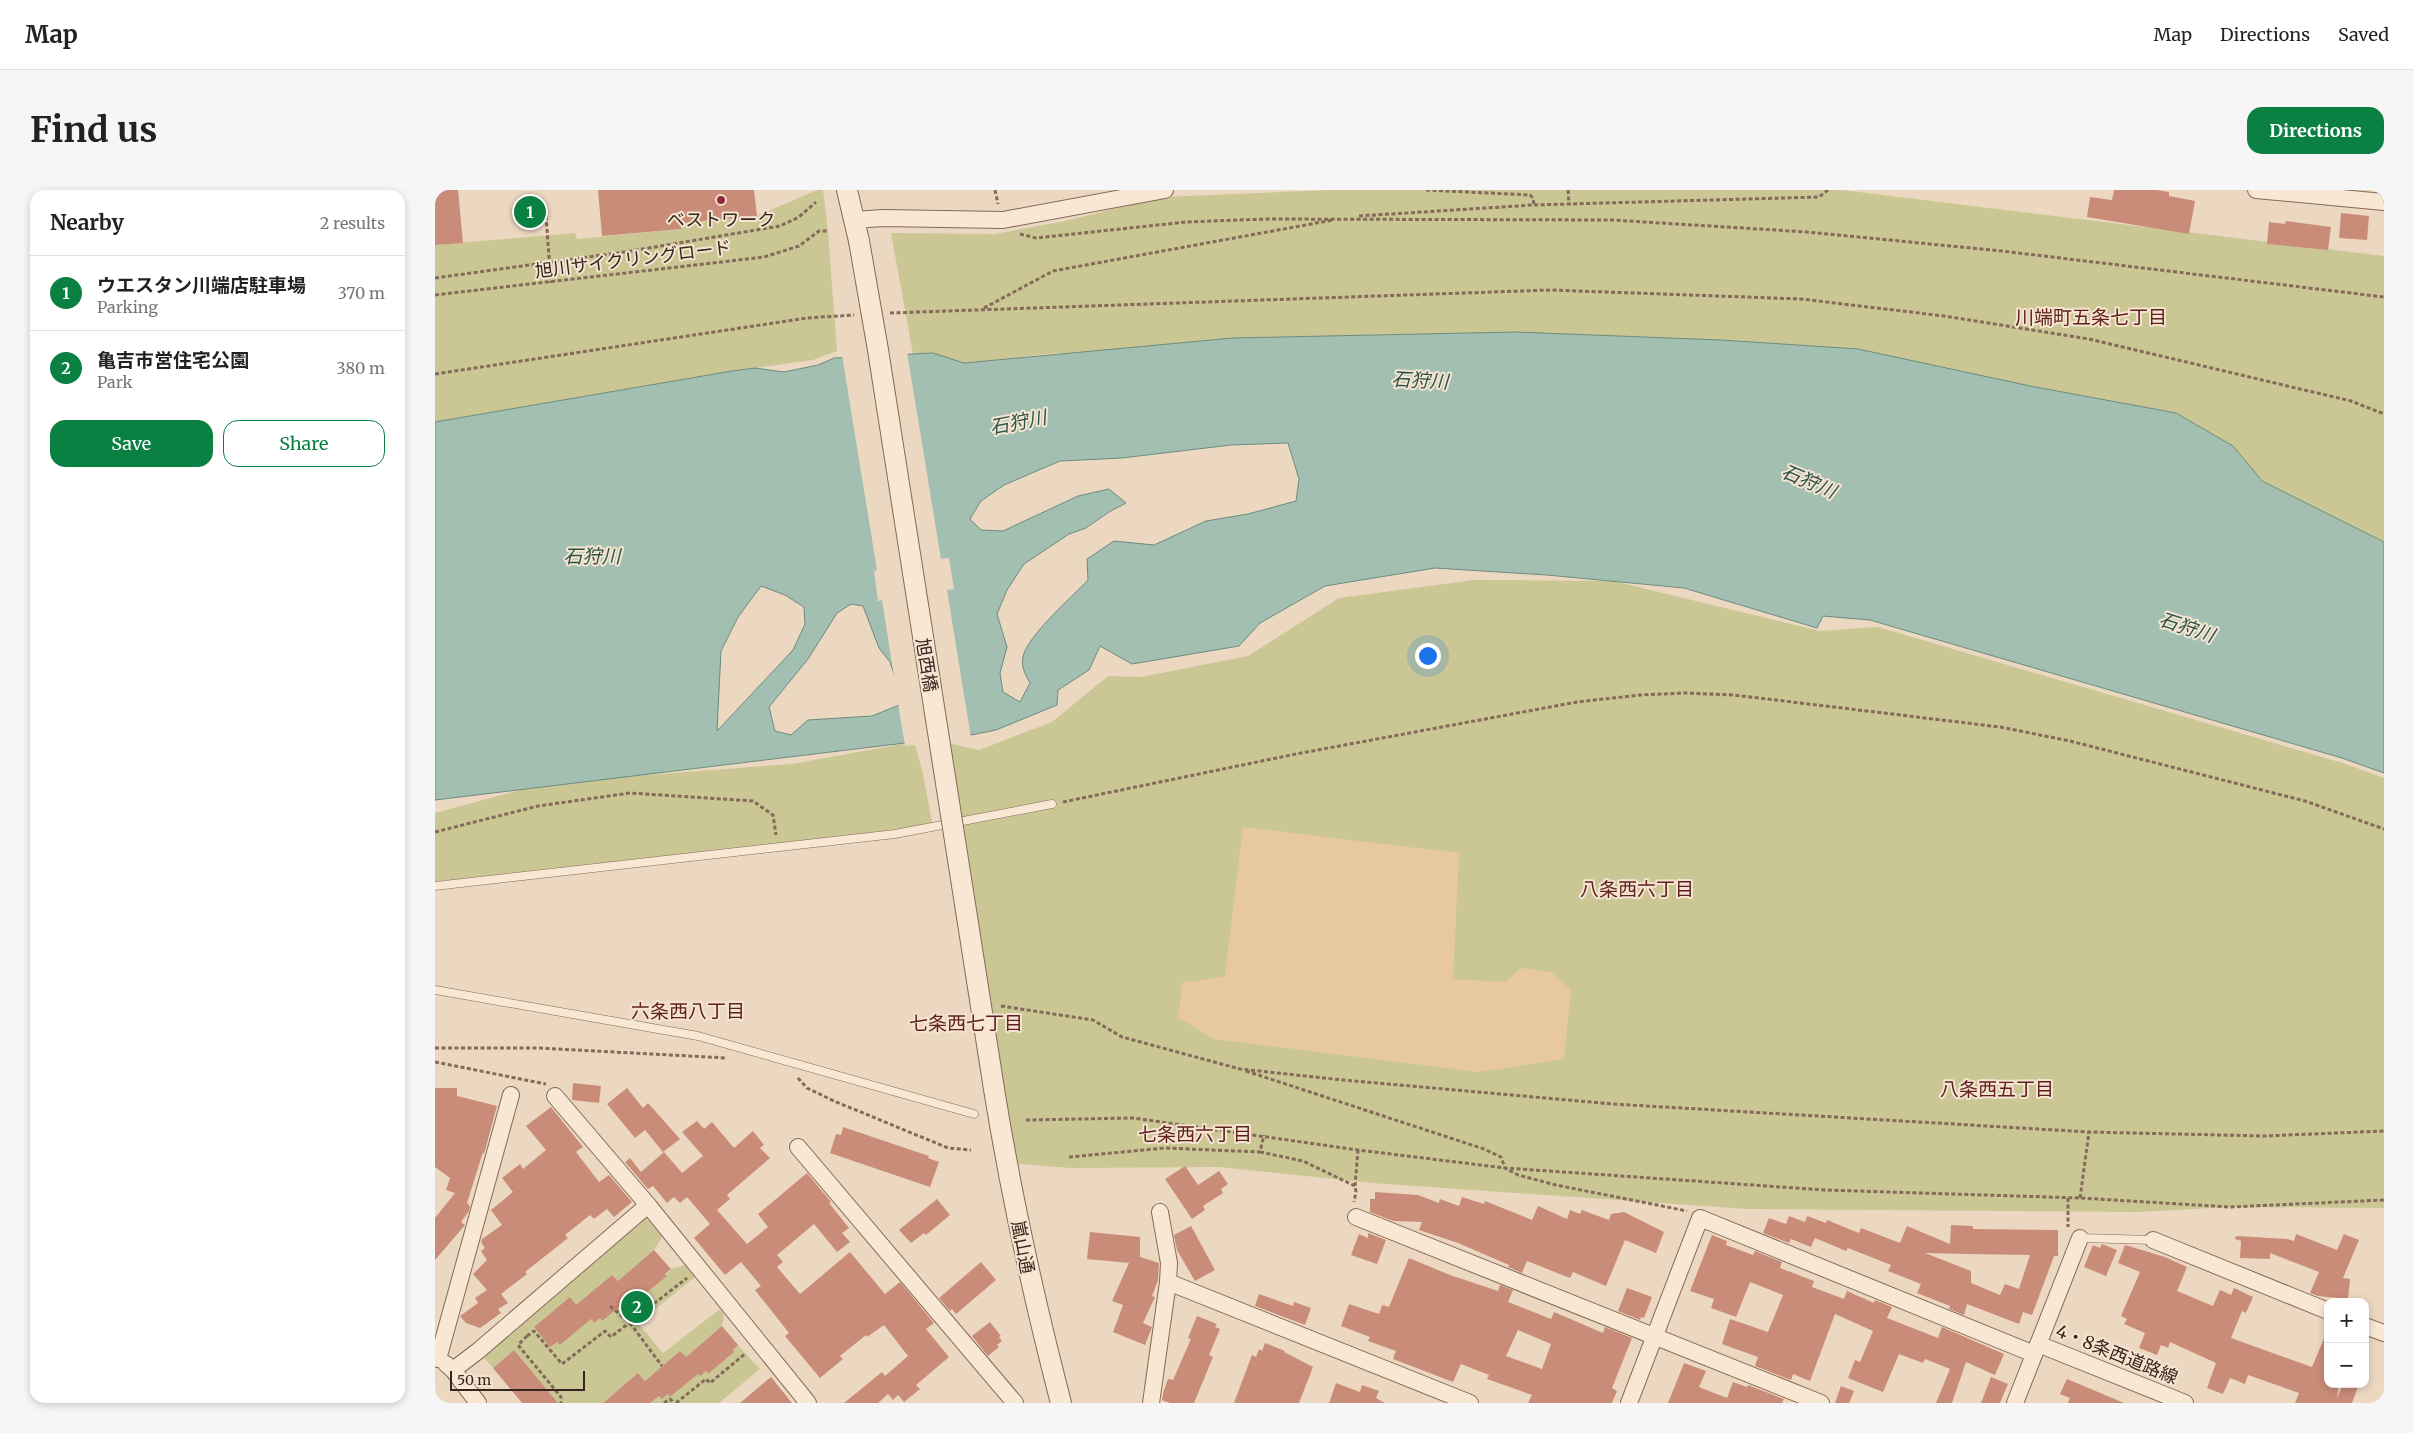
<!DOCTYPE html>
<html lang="en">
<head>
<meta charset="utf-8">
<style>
  :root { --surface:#fff; --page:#f6f6f6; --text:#222; --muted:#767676; --line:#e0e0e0; --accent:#0b8043 }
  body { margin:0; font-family:Merriweather,"Noto Sans JP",serif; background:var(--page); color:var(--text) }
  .controls { position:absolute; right:15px; bottom:15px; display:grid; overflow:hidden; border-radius:10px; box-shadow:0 2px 8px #0003 }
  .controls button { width:45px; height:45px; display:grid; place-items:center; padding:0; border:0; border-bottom:1px solid var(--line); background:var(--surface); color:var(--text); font:25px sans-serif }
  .scale { position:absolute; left:15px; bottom:12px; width:135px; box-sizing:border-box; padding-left:5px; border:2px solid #35251d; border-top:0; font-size:14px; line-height:18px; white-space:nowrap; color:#35251d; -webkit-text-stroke:4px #f4e4d0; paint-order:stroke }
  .you { position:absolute; left:992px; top:465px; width:18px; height:18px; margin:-12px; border:4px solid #fff; border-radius:50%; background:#1a73e8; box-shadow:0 0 0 8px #1a73e833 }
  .badge { display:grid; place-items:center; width:32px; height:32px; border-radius:50%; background:var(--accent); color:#fff; font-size:16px; font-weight:700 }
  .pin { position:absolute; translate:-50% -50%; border:2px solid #fff; box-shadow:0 1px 5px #0006 }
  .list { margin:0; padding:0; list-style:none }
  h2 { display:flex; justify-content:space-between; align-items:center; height:65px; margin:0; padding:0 20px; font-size:21px }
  h2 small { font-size:16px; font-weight:400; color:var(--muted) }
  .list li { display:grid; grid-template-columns:32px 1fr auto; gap:15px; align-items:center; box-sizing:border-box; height:75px; padding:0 20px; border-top:1px solid var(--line) }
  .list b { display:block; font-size:19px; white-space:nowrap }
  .list p { margin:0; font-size:16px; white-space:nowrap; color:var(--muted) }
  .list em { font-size:16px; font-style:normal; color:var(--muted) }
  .actions { display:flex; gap:10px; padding:15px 20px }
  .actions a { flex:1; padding:11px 0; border:1px solid var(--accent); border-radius:15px; text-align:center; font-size:18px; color:var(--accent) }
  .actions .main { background:var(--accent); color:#fff }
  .map { position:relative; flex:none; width:1949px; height:1213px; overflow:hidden; border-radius:15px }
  header { display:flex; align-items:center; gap:30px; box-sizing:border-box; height:70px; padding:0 25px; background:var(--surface); border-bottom:1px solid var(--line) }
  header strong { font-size:24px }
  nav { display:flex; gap:28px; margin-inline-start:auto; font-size:18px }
  .intro { display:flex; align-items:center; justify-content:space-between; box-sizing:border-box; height:120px; padding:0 30px }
  h1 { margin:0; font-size:35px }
  .button { padding:12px 22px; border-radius:15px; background:var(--accent); color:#fff; font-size:18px; font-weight:700 }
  main { display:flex; gap:30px; padding:0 30px }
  aside { flex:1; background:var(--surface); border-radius:15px; box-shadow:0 2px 8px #0003 }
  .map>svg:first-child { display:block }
</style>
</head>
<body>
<header>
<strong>Map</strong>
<nav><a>Map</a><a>Directions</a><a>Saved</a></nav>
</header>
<div class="intro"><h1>Find us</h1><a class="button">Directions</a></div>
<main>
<aside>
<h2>Nearby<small>2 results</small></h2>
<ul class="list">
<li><span class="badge">1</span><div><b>ウエスタン川端店駐車場</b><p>Parking</p></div><em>370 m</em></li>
<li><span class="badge">2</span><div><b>亀吉市営住宅公園</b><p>Park</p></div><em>380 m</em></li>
</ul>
<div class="actions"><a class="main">Save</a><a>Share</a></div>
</aside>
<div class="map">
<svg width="1949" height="1213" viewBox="0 0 1949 1213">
  <rect width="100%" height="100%" fill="#ecd8c1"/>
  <g fill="#cac795">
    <path d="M382 0H388L393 41 402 161 378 170 297 181 0 232V55L140 43 142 49 246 39 252 21 261 32 322 26Z"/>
    <path d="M894 0H1407L1949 66V352L1827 291 1798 256 1741 223 1595 196 623 163 529 173 498 163 478 164 456 43 560 44 630 31 727 7Z"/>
    <path d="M1039 390 1178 391 1385 441 1443 437 1911 574 1949 588V1018L1795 1017 1704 1022 1312 1019 937 993 784 977 636 978 571 973 504 551 544 560 617 532 673 486 706 487 813 466 904 408Z"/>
    <path d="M479 552 487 579 498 637 0 696V623L85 600 187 587 356 574Z"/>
    <path d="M205 1021 227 1047 219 1060 183 1091 177 1085 141 1115 135 1107 99 1138 116 1157 138 1137 142 1141 154 1127 159 1133 165 1128 167 1131 193 1105 197 1109 203 1104 206 1108 213 1101 220 1089 224 1093 236 1079 250 1075 260 1087 203 1133 228 1163 285 1119 289 1125 287 1136 251 1167 245 1161 210 1191 203 1183 168 1213H119L121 1211 79 1160 58 1178 43 1161Z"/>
    <path d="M303 1155 325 1179 284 1213H215L222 1203 227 1209 233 1204 235 1207 243 1201 239 1196 254 1186 271 1181 273 1184 281 1177 288 1165 292 1169Z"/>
  </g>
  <path fill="#e8c89e" d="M808 637 1024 663 1018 789 1070 792 1086 778 1117 782 1136 800 1129 869 1044 882 779 849 743 827 747 793 790 786Z"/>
  <path fill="#a3bfb2" stroke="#6b8c7e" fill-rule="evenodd" d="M1081 142 1286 150 1423 159 1595 196 1741 223 1798 256 1827 291 1949 352V583L1907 568 1435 430 1388 426 1382 438 1249 398 1112 385 1000 378 890 396 825 433 804 456 697 474 665 456 654 480 623 500 622 515 561 540 536 545 0 610V232L297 181 320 178 349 182 383 175 399 168 498 163 529 173 798 148ZM853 253 864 289 861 311 813 324 771 331 719 355 679 351 652 369 653 390C637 407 592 446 588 467 586 477 590 484 595 493L585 512 568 502 565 483 572 457 562 424 572 400 589 374 634 344 651 338 674 322 691 313 674 299 643 306 568 341 546 340 535 329 546 311 569 295 625 271 687 268 796 255ZM326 396 350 405 369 417 370 434 358 460 282 541 286 461 303 427ZM416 414 428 416 444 458 455 472 469 513 437 526 373 530 356 545 340 541 334 517 373 469 402 423Z"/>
  <path fill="#ecd8c1" d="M472 162 506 369 514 368 519 399 512 400 536 548 470 556 463 513 466 511 460 493 447 410 443 411 439 381 442 380 407 165Z"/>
  <g fill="#c98c78" fill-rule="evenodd">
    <path d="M0 0H23L28 53 0 55Z"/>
    <path d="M163 0H319L322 26 246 33V39L167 46Z"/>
    <path d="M1679 0H1722L1734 2V6L1760 11 1754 44 1652 27 1655 7 1677 10Z"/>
    <path d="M1906 23 1934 26 1932 50 1904 48Z"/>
    <path d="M1851 31 1896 37 1893 60 1832 54 1834 32 1850 34Z"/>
    <path d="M138 893 166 896 164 913 137 910Z"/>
    <path d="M0 898H22V906L62 916 49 964 48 962 32 1013 35 1016 34 1021 26 1032 30 1035 0 1070V1028L20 1003 11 1000 15 988 0 977Z"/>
    <path d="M192 898 208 918 213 913 245 949 228 962 210 940 200 948 172 914Z"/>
    <path d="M116 917 148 957 141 962 164 992 174 985 197 1012 179 1027 172 1019 159 1029 155 1025 130 1045 133 1048 90 1082 92 1084 66 1104 73 1113 63 1119 66 1123 45 1138 31 1133 25 1126 43 1113 40 1108 52 1100 38 1084 52 1070 46 1061 50 1058 46 1052 47 1049 67 1035 56 1020 78 1002 67 988 85 974 88 979 111 960 91 936Z"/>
    <path d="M262 931 269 939 277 932 299 958 318 941 329 955 325 958 335 968 292 1005 295 1009 282 1020 312 1054 333 1037 323 1024 372 983 396 1012 394 1013 414 1038 407 1043 415 1052 402 1062 379 1034 342 1065 348 1072 342 1077 365 1104 415 1062 450 1104 465 1092 499 1133 491 1139 514 1167 481 1195 485 1199 469 1212 463 1205 458 1210 453 1204 443 1213H409L447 1182 450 1186 473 1166 449 1135 432 1147 431 1145 405 1166 408 1169 385 1188 350 1146 354 1143 320 1100 326 1096 306 1072 290 1085 259 1048 275 1034 252 1007 245 1013 239 1007 232 1013 218 996 213 999 190 972 195 968 206 982 229 962 247 983 268 966 247 942Z"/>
    <path d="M408 937 494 966 493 968 504 972 495 997 395 963 401 944 406 945Z"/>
    <path d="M750 976 763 995 784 981 793 994 786 999 788 1003 768 1016 770 1020 757 1029 730 989Z"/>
    <path d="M940 1002 983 1005 1004 1013 1005 1009 1024 1016 1027 1007 1049 1014 1050 1011 1097 1030 1103 1016 1132 1029 1135 1020 1145 1024 1147 1020 1174 1030 1176 1024 1189 1022 1229 1042 1221 1063 1190 1050 1171 1096 1138 1082 1135 1088 1092 1071 1087 1083 1073 1077 1074 1075 1023 1053 984 1040 987 1032 958 1031 935 1022V1009H940Z"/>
    <path d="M502 1009 515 1025 491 1045 489 1043 476 1053 464 1040Z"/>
    <path d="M1354 1026 1370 1032 1372 1026 1391 1033 1392 1030 1424 1043 1426 1038 1465 1053 1472 1036 1515 1054 1516 1035 1538 1036V1039L1623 1040V1066H1619L1597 1125 1588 1122 1584 1134 1532 1114 1529 1125 1514 1119 1515 1116 1482 1103 1486 1094 1453 1081 1456 1075 1413 1058 1411 1061 1380 1048 1376 1057 1356 1049 1354 1053 1328 1043 1334 1028 1351 1034ZM1490 1063 1530 1064 1595 1065 1584 1099 1570 1094 1565 1105 1536 1093V1081Z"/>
    <path d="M756 1036 780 1080 760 1091 742 1060 739 1045Z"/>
    <path d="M655 1042 705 1047V1067L724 1073 723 1090 717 1106 720 1107 708 1133 717 1137 710 1155 678 1142 688 1115 677 1111 694 1073 652 1069Z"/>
    <path d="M933 1043 951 1050 942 1074 916 1065 924 1044 933 1048Z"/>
    <path d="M1861 1044 1902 1060 1909 1044 1924 1050 1908 1088 1915 1089 1913 1109 1883 1106 1875 1103 1884 1082 1835 1063V1069L1805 1068 1806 1051 1800 1049 1801 1046 1852 1049 1859 1051Z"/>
    <path d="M1277 1045 1292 1051 1291 1055 1318 1065 1320 1061 1347 1072 1345 1078 1379 1091 1377 1097 1409 1109 1412 1101 1439 1113 1440 1110 1457 1117 1452 1128 1503 1148 1507 1137 1569 1164 1560 1185 1531 1172 1517 1213H1501L1515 1179 1490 1169 1488 1173 1464 1164 1448 1202 1413 1188 1420 1170 1425 1172 1438 1141 1400 1124 1375 1191 1358 1184 1356 1190 1320 1176 1323 1167 1287 1154 1295 1129 1333 1142 1348 1105 1315 1092 1301 1127 1276 1118 1279 1109 1255 1101Z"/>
    <path d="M1667 1054 1682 1060 1671 1086 1649 1077 1658 1055 1665 1058Z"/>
    <path d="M1690 1055 1730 1067 1752 1077 1742 1101 1778 1116 1785 1100 1796 1105 1799 1098 1818 1107 1811 1123 1807 1121 1796 1148 1877 1177 1893 1139V1194H1904L1902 1208 1908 1194H1924L1917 1213H1860L1864 1203 1813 1185 1810 1194 1795 1188 1788 1204 1772 1198 1781 1173 1735 1152 1733 1158 1726 1155 1722 1165 1704 1158 1710 1143 1689 1134 1692 1129 1686 1126 1705 1082 1683 1073Z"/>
    <path d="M219 1060 236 1079 230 1084 232 1086 205 1108 203 1104 197 1110 195 1108 167 1131 165 1128 159 1133 156 1129 125 1155 122 1152 115 1157 99 1137 135 1107 141 1115 177 1085 183 1091Z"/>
    <path d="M974 1068 1015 1085 1063 1101 1065 1095 1078 1100 1073 1112 1116 1129 1119 1122 1168 1143 1170 1137 1197 1148 1177 1198 1182 1201 1177 1213H1093L1097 1205 1052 1189 1054 1185 1026 1174 1018 1192 958 1169 961 1161 933 1151 935 1147 906 1136 914 1114 944 1124 947 1115 954 1117ZM1083 1140 1116 1154 1107 1179 1071 1166Z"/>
    <path d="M546 1072 561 1090 521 1124 517 1119 515 1121 504 1108Z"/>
    <path d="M1192 1098 1217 1107 1209 1128 1206 1127 1205 1130 1183 1121Z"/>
    <path d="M824 1104 858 1116 859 1112 876 1118 870 1135 820 1116Z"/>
    <path d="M762 1126 782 1134 780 1137 785 1139 774 1165 778 1167 759 1213H735L727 1210 728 1203 733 1189 738 1190 756 1149 753 1148Z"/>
    <path d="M555 1132 566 1146 564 1147 567 1151 562 1155 564 1157 553 1166 537 1146Z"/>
    <path d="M287 1136 303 1155 298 1160 299 1162 273 1184 271 1181 265 1186 263 1184 235 1207 233 1204 227 1209 224 1206 215 1213H168L203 1183 210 1191 245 1161 251 1167Z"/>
    <path d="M830 1153 850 1161 849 1162 878 1177 864 1213H799L817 1165 821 1167 824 1159 827 1161Z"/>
    <path d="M79 1160 123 1213H87L58 1178Z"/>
    <path d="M1249 1173 1271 1181 1264 1197 1292 1208 1298 1192 1312 1197 1313 1195 1349 1209 1347 1213H1233Z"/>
    <path d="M336 1187 357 1213H305Z"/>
    <path d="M1556 1187 1573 1194 1565 1213H1546Z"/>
    <path d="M1632 1189 1689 1213H1633L1635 1208 1625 1204Z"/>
    <path d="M901 1193 925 1202 927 1195 944 1201 941 1208 950 1213H894Z"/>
    <path d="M1406 1196 1419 1201 1414 1213H1400Z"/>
  </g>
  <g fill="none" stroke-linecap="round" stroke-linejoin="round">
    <defs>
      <g id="service">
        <path d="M0 696 460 644 617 614"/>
        <path d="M0 800 263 846 539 924"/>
        <path d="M1645 1048 1718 1050"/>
      </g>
      <g id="minor">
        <path d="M1821 0 1949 12"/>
        <path d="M419 30 448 28 568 30 730 0"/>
        <path d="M120 906 213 1015 373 1213"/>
        <path d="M363 957 580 1213"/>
        <path d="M921 1027 1386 1213"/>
        <path d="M1718 1050 1893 1121"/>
        <path d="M733 1092 1035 1213"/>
        <path d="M1930 1136 1949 1143"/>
        <path d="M1603 1154 1750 1213"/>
        <path d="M3 1169 76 905"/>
        <path d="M11 1174 18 1180 43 1213"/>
        <path d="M18 1180 43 1161 213 1015"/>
        <path d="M716 1213 733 1092 734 1073 725 1022"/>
        <path d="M1194 1213 1265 1028 1599 1164"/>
        <path d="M1580 1213 1645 1048"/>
      </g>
      <g id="tertiary">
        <path d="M412 0 424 51"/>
        <path d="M559 899C576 1005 599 1109 626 1213"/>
      </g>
    </defs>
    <use href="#service" stroke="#856959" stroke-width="9"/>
    <use href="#minor" stroke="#856959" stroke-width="18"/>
    <use href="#tertiary" stroke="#856959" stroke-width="22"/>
    <g stroke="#856959" stroke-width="3" stroke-dasharray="4 2.5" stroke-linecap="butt">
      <path d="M560 0 563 14"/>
      <path d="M991 0 1095 5 1098 8 1099 15"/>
      <path d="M1133 0 1134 14"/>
      <path d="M111 26 116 93"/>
      <path d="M924 26 1098 15 1384 7 1393 0"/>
      <path d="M585 44 601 48 751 32 832 29 1177 30 1372 42 1567 61 1949 107"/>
      <path d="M0 88 196 61 345 36 364 27 381 12"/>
      <path d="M0 105 329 67 364 56 384 41H393"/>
      <path d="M549 118 618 81 898 30"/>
      <path d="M455 123 1115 100 1366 109 1509 126 1654 149 1916 211 1949 224"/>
      <path d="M0 184 372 128 419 125"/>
      <path d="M628 612 861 564 1142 512 1205 505 1250 503 1299 505 1565 537 1635 551 1870 611 1949 639"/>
      <path d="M0 642 103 616 195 603 318 611 338 625 341 645"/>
      <path d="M566 816 658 830 687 847 805 879 908 890 1178 914 1654 942 1830 946 1949 941"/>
      <path d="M0 858H103L292 868"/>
      <path d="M0 872 111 894"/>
      <path d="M811 881 1049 959 1066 967 1070 978 1083 985 1121 995 1252 1021"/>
      <path d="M363 888 372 898 399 911 513 958 536 960"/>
      <path d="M591 930 698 928 923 960 1070 978 1390 1000 1645 1008 1795 1017 1949 1010"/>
      <path d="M825 962 868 971 920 996 921 1002 919 1012"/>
      <path d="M634 967 730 958 825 962 829 945"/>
      <path d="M920 996 923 960"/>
      <path d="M1633 1008V1037"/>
      <path d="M1645 1008 1654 942"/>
      <path d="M175 1116 195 1133 227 1176"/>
      <path d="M92 1146 99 1141 127 1174 170 1141 176 1147 252 1088"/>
      <path d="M92 1146 83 1155 126 1207V1213"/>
      <path d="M229 1213 235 1209 239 1213"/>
      <path d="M241 1213 271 1189 275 1193 311 1163"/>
    </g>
    <use href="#service" stroke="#f7e7d3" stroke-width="8"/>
    <use href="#minor" stroke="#f7e7d3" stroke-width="16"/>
    <use href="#tertiary" stroke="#f7e7d3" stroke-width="20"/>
    <defs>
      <path id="tertiary-bridge" d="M424 51 443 160 559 899"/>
    </defs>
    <use href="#tertiary-bridge" stroke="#856959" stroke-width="22" stroke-linecap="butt"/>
    <use href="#tertiary-bridge" stroke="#f7e7d3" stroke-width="20"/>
  </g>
  <circle fill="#922b3c" stroke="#f4e4d0" stroke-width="2" cx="286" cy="10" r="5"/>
  <g text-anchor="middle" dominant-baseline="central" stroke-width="4" stroke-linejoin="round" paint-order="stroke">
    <g font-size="18" fill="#35251d" stroke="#f4e4d0">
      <text x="286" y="29">ベストワーク</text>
    </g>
    <g font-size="18" fill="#35251d" stroke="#f4e4d0">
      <text transform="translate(198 69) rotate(-7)">旭川サイクリングロード</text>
      <text transform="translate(492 475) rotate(81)">旭西橋</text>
      <text transform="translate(588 1057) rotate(79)">嵐山通</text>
      <text transform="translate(1682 1164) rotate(22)">4・8条西道路線</text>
    </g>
    <g font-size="19" fill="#60211e" stroke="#f4e4d0">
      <text x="1656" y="127">川端町五条七丁目</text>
      <text x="1202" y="699">八条西六丁目</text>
      <text x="253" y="821">六条西八丁目</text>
      <text x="531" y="833">七条西七丁目</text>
      <text x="1562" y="899">八条西五丁目</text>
      <text x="760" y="944">七条西六丁目</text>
    </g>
    <g font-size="19" font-style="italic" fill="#2d544b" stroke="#f4e4d0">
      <text transform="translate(985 190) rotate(3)">石狩川</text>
      <text transform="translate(583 232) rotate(-11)">石狩川</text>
      <text transform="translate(1374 291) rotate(23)">石狩川</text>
      <text x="157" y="366">石狩川</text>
      <text transform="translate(1752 437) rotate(18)">石狩川</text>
    </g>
  </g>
</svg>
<div class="controls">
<button>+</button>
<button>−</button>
</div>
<div class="scale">50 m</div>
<div class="you"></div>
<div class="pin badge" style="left:95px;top:22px">1</div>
<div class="pin badge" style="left:202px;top:1117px">2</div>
</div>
</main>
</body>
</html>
